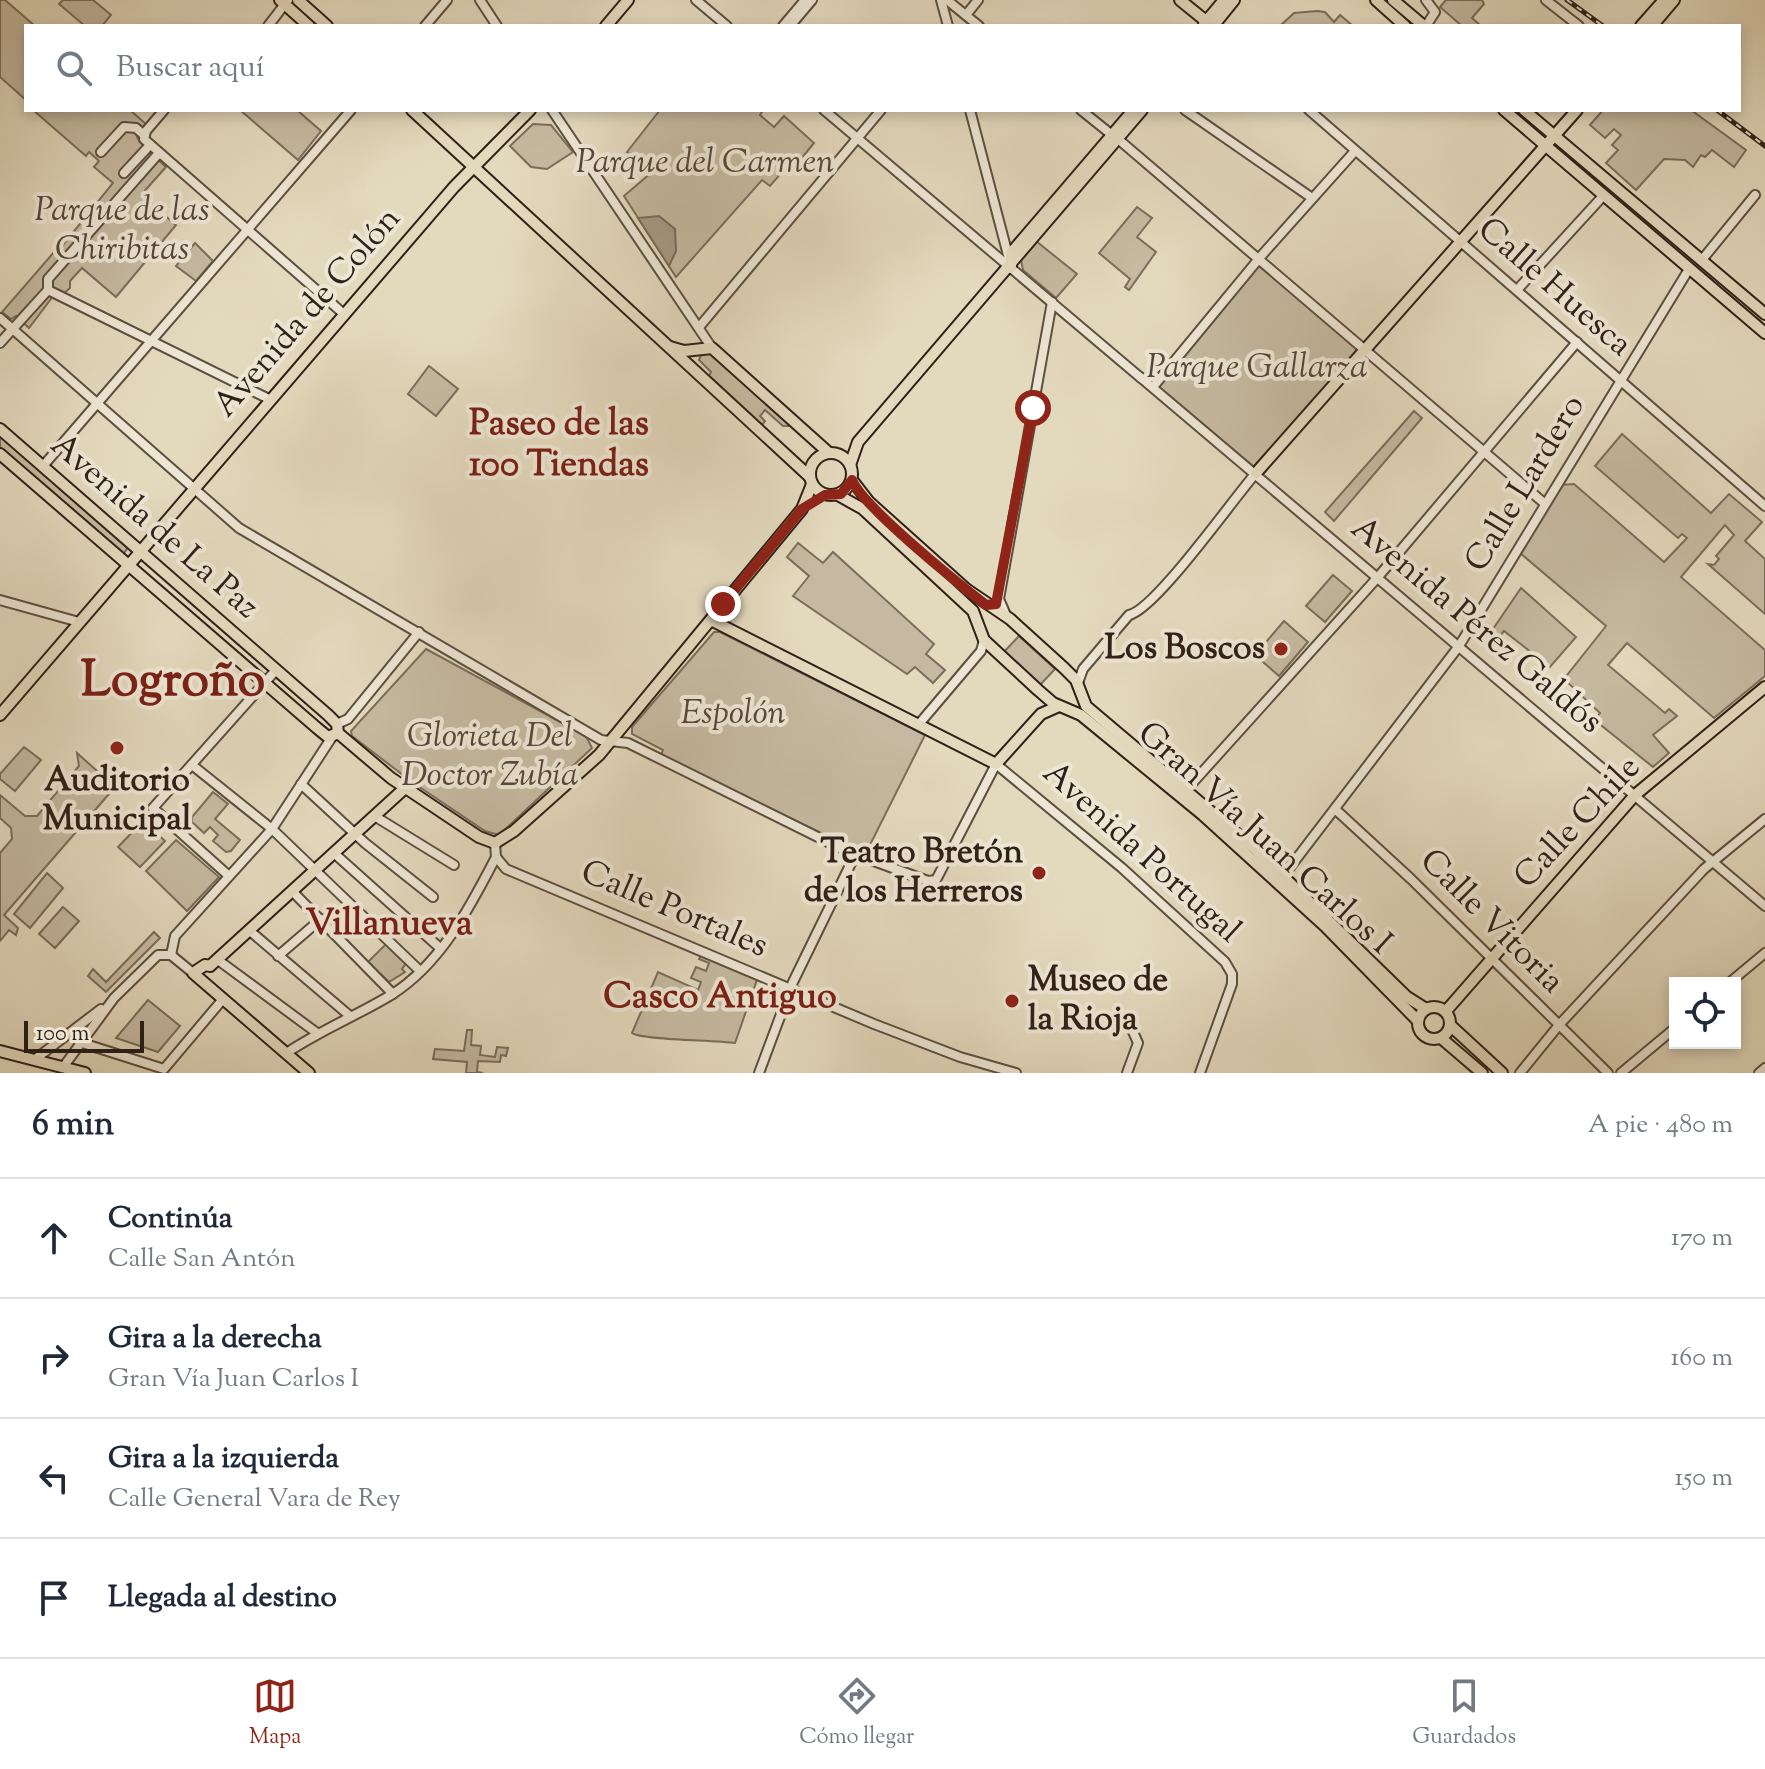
<!DOCTYPE html>
<html lang="es">
<head>
<meta charset="utf-8">
<style>
  :root { --surface:#fff; --page:#f2f2f3; --text:#1f2937; --muted:#747a83; --line:#e0e1e3; --accent:#8f2418 }
  body { margin:0; font-family:"Sorts Mill Goudy",serif; background:var(--page); color:var(--text) }
  .controls { position:absolute; right:24px; bottom:24px; display:grid; overflow:hidden; border-radius:0px; box-shadow:0 4px 12px #0003 }
  .controls button { width:72px; height:72px; display:grid; place-items:center; padding:0; border:0; border-bottom:2px solid var(--line); background:var(--surface); color:var(--text); font:40px sans-serif }
  .scale { position:absolute; left:24px; bottom:20px; width:120px; box-sizing:border-box; padding-left:8px; border:4px solid #302117; border-top:0; font-size:22px; line-height:28px; white-space:nowrap; color:#302117; -webkit-text-stroke:6px #ede6d4; paint-order:stroke }
  .stop { position:absolute; width:24px; height:24px; margin:-18px; border:6px solid #8f2418; border-radius:50%; background:#fff }
  .stop.end { background:#8f2418; border-color:#fff; box-shadow:0 2px 8px #0008 }
  .list { margin:0; padding:0; list-style:none }
  h2 { display:flex; justify-content:space-between; align-items:center; height:104px; margin:0; padding:0 32px; font-size:34px }
  h2 small { font-size:26px; font-weight:400; color:var(--muted) }
  .list li { display:grid; grid-template-columns:52px 1fr auto; gap:24px; align-items:center; box-sizing:border-box; height:120px; padding:0 32px; border-top:2px solid var(--line) }
  .list b { display:block; font-size:30px; white-space:nowrap }
  .list p { margin:0; font-size:26px; white-space:nowrap; color:var(--muted) }
  .list em { font-size:26px; font-style:normal; color:var(--muted) }
  .icon { flex:none; width:44px; height:44px; fill:none; stroke:currentColor; stroke-width:2; stroke-linecap:round; stroke-linejoin:round }
  .map { position:relative; flex:none; width:1765px; height:1073px; overflow:hidden }
  .search { position:absolute; background:var(--surface); box-shadow:0 4px 12px #0003; left:24px; right:24px; top:24px; height:88px; display:flex; align-items:center; gap:20px; box-sizing:border-box; padding:0 28px; border-radius:0px; color:var(--muted); font-size:30px }
  .sheet { height:584px; background:var(--surface) }
  nav { display:flex; justify-content:space-around; align-items:center; box-sizing:border-box; height:112px; border-top:2px solid var(--line); background:var(--surface); font-size:22px; color:var(--muted) }
  nav a { display:grid; justify-items:center; gap:4px }
  nav .on { color:var(--accent) }
  .map>svg:first-child { display:block }
</style>
</head>
<body>
<div class="map">
<svg width="1765" height="1073" viewBox="0 0 1765 1073">
  <rect width="100%" height="100%" fill="#e3d9bd"/>
  <filter id="stains"><feTurbulence type="fractalNoise" baseFrequency=".0025" numOctaves="4"/><feColorMatrix values="0 0 0 0 .2 0 0 0 0 .09 0 0 0 0 .02 0 0 0 .5 -.17"/></filter>
  <radialGradient id="worn" r=".72"><stop offset=".6" stop-color="#630" stop-opacity="0"/><stop offset="1" stop-color="#630" stop-opacity=".3"/></radialGradient>
  <g fill="#c5baa1" stroke="#7a6e5c" stroke-width="2">
    <path d="M0 0H5L35 26H26V100L0 77Z"/>
    <path d="M63 0H93L111 15 102 26H85L59 4Z"/>
    <path d="M1446 0H1482L1484 4 1472 18 1481 26H1462L1440 7Z"/>
    <path d="M1317 11 1325 12 1334 22 1340 15 1353 26H1280L1294 13Z"/>
    <path d="M33 110H130L147 125 137 137 143 146 122 171 149 151 166 167 141 195 176 225 116 297 82 268 70 281V288L63 294 57 291 29 328 16 316 11 319 2 312 61 244 63 245 113 183 94 167 99 161 89 152 86 156Z"/>
    <path d="M240 110H297L321 131 298 160Z"/>
    <path d="M660 110H763L760 115 774 127 784 116 814 143 801 159 796 156 770 186 762 180 676 277 624 196 652 172 627 152Z"/>
    <path d="M1603 110H1691L1746 150 1734 167 1712 150 1705 157 1701 155 1693 167 1685 160 1664 159 1636 190 1606 163 1618 150 1612 145 1621 135 1614 129 1605 138 1590 125Z"/>
    <path d="M533 124 551 125 573 152 547 169 531 167 510 146Z"/>
    <path d="M1137 207 1152 218 1137 237 1156 252 1129 290 1125 287 1130 279 1099 253Z"/>
    <path d="M1036 241 1077 274 1056 298 1023 270 1021 260Z"/>
    <path d="M195 243 213 261 196 281 176 266Z"/>
    <path d="M1258 260 1364 349 1256 473 1153 387Z"/>
    <path d="M702 353H711L791 426H783L765 410 760 416 765 421 762 425 709 376 711 372 699 360Z"/>
    <path d="M429 366 458 389 436 416 408 394Z"/>
    <path d="M1414 411 1422 418 1334 521 1325 512Z"/>
    <path d="M1622 434 1711 513 1729 494 1762 522 1745 541 1765 559V614L1708 564 1714 565 1719 559 1716 556 1734 535 1725 525 1681 577 1765 650V676L1714 718 1627 643 1608 665 1665 713 1669 709 1677 716 1653 735 1669 753 1653 767 1602 726 1596 718 1600 713 1564 679 1606 626 1520 553 1560 485 1574 484 1664 562 1687 538 1682 534 1678 538 1595 466Z"/>
    <path d="M0 435 128 548 122 555 0 450Z"/>
    <path d="M798 543 823 563 833 552 934 644 926 654 945 670 933 683 915 667 907 674 793 596 809 576 787 557Z"/>
    <path d="M1333 575 1352 591 1325 622 1306 606Z"/>
    <path d="M1521 588 1576 637 1550 667 1504 631 1499 637 1491 632Z"/>
    <path d="M1284 621 1308 642 1279 676 1255 655Z"/>
    <path d="M714 632H720L925 735 865 855 661 755 663 750 632 734V727Z"/>
    <path d="M1019 636 1055 669 1039 686 1003 653Z"/>
    <path d="M426 649 586 736 592 748 499 835 485 831 412 782 352 736 351 731Z"/>
    <path d="M24 747 41 760 15 791 0 779V774Z"/>
    <path d="M77 753 115 787 4 915 18 928 16 935 9 930 0 941V853L12 839 11 828 0 818V795L25 816H37L79 766Z"/>
    <path d="M213 792 228 804 215 819 240 840 231 851 226 852 213 841 218 835 210 827 204 833 192 822V817Z"/>
    <path d="M143 821 165 841 140 867 118 847Z"/>
    <path d="M176 840 219 877 187 911 146 871Z"/>
    <path d="M47 873 63 888 30 928 14 914Z"/>
    <path d="M63 907 79 921 55 948 39 934Z"/>
    <path d="M154 932 160 938 106 992 88 976 93 969 106 982Z"/>
    <path d="M386 944 407 962 402 969 405 972 389 982 368 962Z"/>
    <path d="M703 952 759 974 735 1043C714 1040 640 1040 632 1033L658 972 698 990 701 982 691 978 696 967 706 971 709 963 699 959Z"/>
    <path d="M148 1000 180 1026 158 1052 116 1038Z"/>
    <path d="M467 1030H472L471 1045 481 1046 480 1055 495 1057 497 1047 508 1048 506 1056 501 1055 500 1062 478 1061 477 1072 483 1073H466L467 1062 433 1059 435 1049 464 1051Z"/>
  </g>
  <path fill="#a69a85" stroke="#776a59" stroke-width="2" d="M659 216 675 229 676 251 669 266 638 218Z"/>
  <g fill="none" stroke-linecap="round" stroke-linejoin="round">
    <defs>
      <g id="minor">
        <path d="M480 0 497 26"/>
        <path d="M696 0 727 26"/>
        <path d="M941 0 948 26"/>
        <path d="M947 0 979 26"/>
        <path d="M1426 0 1435 12 1426 26"/>
        <path d="M1546 0 1579 26"/>
        <path d="M966 15 978 0"/>
        <path d="M268 26 288 0"/>
        <path d="M425 26 447 0"/>
        <path d="M783 26 805 0"/>
        <path d="M790 26 812 0"/>
        <path d="M164 110 146 131 144 139 345 315"/>
        <path d="M552 110 712 348"/>
        <path d="M824 110 1141 378"/>
        <path d="M970 110 1009 259"/>
        <path d="M1081 110 1112 135"/>
        <path d="M1185 110 1312 198"/>
        <path d="M1309 110 1765 506"/>
        <path d="M1118 139 1544 503"/>
        <path d="M101 152 124 127 136 128 144 135"/>
        <path d="M124 173 150 145"/>
        <path d="M1701 261 1755 195"/>
        <path d="M48 290 271 400"/>
        <path d="M48 290V279L159 153"/>
        <path d="M1517 290 1603 196"/>
        <path d="M0 318 239 528 601 740 628 743 844 850 928 881 936 880 996 764 1122 868 1225 962 1232 974V984L1200 1073"/>
        <path d="M700 326 881 110"/>
        <path d="M0 343 48 290"/>
        <path d="M1140 377 1765 906"/>
        <path d="M1153 387 1262 255 1355 151"/>
        <path d="M43 466 351 110"/>
        <path d="M0 600 79 622"/>
        <path d="M1006 615 999 599 1052 302"/>
        <path d="M1078 683 1083 669 1129 615C1155 610 1233 499 1256 473"/>
        <path d="M337 724 348 719 419 632"/>
        <path d="M919 724 981 651 984 640"/>
        <path d="M192 765 272 829 420 971"/>
        <path d="M301 784 365 843 433 897"/>
        <path d="M1187 789 1378 577 1577 342"/>
        <path d="M1335 809 1411 879 1608 1073"/>
        <path d="M376 817 454 865"/>
        <path d="M495 843 496 857 506 869 874 1024 960 1057 1016 1073"/>
        <path d="M335 854 440 948"/>
        <path d="M1284 875 1459 646 1689 269"/>
        <path d="M229 876 153 808 276 670"/>
        <path d="M293 892 393 994"/>
        <path d="M250 931 350 1016"/>
        <path d="M171 955 175 936 272 829 332 737"/>
        <path d="M171 955 193 973"/>
        <path d="M278 956 321 919"/>
        <path d="M218 960 317 1033"/>
        <path d="M1729 983 1765 953"/>
        <path d="M79 1042 164 1069 223 999"/>
        <path d="M288 1052C321 1030 358 1015 391 995 441 964 470 907 496 857"/>
        <path d="M34 1060 101 1009"/>
        <path d="M64 1066 114 998 158 955H171"/>
        <path d="M759 1073 793 982 855 855"/>
        <path d="M1127 1073 1138 1043 1130 1025"/>
        <path d="M1520 1073 1559 1025 1704 869 1765 819"/>
        <path d="M1621 1073 1675 1028"/>
        <path d="M1759 1073 1765 1068"/>
      </g>
      <g id="major">
        <path d="M280 0 309 26"/>
        <path d="M298 0 327 26"/>
        <path d="M1180 0 1212 26"/>
        <path d="M1376 0 1405 26"/>
        <path d="M1393 0 1424 26"/>
        <path d="M1204 24 1224 0"/>
        <path d="M606 26 628 0"/>
        <path d="M1213 26 1234 0"/>
        <path d="M1641 26 1664 0"/>
        <path d="M1652 26 1674 0"/>
        <path d="M412 110 810 477"/>
        <path d="M1504 110 1765 333"/>
        <path d="M1524 110 1765 314"/>
        <path d="M1011 268V253L1130 114"/>
        <path d="M670 347 684 351 712 348 829 453"/>
        <path d="M0 429 328 715 337 724 338 733 391 778 479 837 495 843 514 831 599 755 802 509 812 484"/>
        <circle cx="831" cy="474" r="21"/>
        <path d="M0 454 317 728 328 737 338 733"/>
        <path d="M850 465 858 442 1142 110"/>
        <path d="M1256 473 1577 110"/>
        <path d="M852 480 869 502 966 589 1010 619 1064 668 1076 680 1086 706 1255 849 1407 997 1426 1009"/>
        <path d="M838 495 863 509 973 611 984 640 1038 690 1053 703 1081 715 1203 815 1325 926 1418 1021"/>
        <path d="M711 620 996 764 1041 714 1059 706"/>
        <path d="M0 715 454 187 530 110"/>
        <circle cx="1434" cy="1023" r="16"/>
        <path d="M1446 1011 1635 795 1765 687"/>
        <path d="M1450 1025 1502 1073"/>
        <path d="M1441 1038 1482 1073"/>
        <path d="M0 1051 85 1073"/>
        <path d="M309 1073 193 973 205 965 210 966 405 788"/>
      </g>
    </defs>
    <use href="#minor" stroke="#5d4f40" stroke-width="12"/>
    <use href="#major" stroke="#302117" stroke-width="14"/>
    <use href="#minor" stroke="#ede6d4" stroke-width="8"/>
    <use href="#major" stroke="#e3d9bd" stroke-width="10"/>
    <defs>
      <g id="rail">
        <path d="M1567 0 1603 26"/>
        <path d="M1717 110 1765 146"/>
      </g>
    </defs>
    <use href="#rail" stroke="#302117" stroke-width="5"/>
    <use href="#rail" stroke="#ede6d4" stroke-width="2" stroke-dasharray="6" stroke-linecap="butt"/>
  </g>
  <g fill="none" stroke-linecap="round" stroke-linejoin="round">
    <path stroke="#8f2418" stroke-width="10" d="M723 604 802 509 825 495 841 494 852 480C863 507 959 584 986 605L996 604 1033 408"/>
  </g>
  <g fill="#8f2418" stroke="#ede6d4" stroke-width="3">
    <circle cx="1281" cy="649" r="8"/>
    <circle cx="117" cy="748" r="8"/>
    <circle cx="1039" cy="873" r="8"/>
    <circle cx="1012" cy="1001" r="8"/>
  </g>
  <g text-anchor="middle" dominant-baseline="central" stroke-width="8" stroke-linejoin="round" paint-order="stroke">
    <g font-size="34" font-style="italic" fill="#55473a" stroke="#ede6d4">
      <text x="705" y="163">Parque del Carmen</text>
      <text x="122" y="211">Parque de las<tspan x="122" dy="39">Chiribitas</tspan></text>
      <text x="1257" y="368">Parque Gallarza</text>
      <text x="733" y="714">Espolón</text>
      <text x="490" y="737">Glorieta Del<tspan x="490" dy="39">Doctor Zubía</tspan></text>
    </g>
    <g font-size="34" fill="#302117" stroke="#ede6d4">
      <text transform="translate(1554 288) rotate(41)">Calle Huesca</text>
      <text transform="translate(308 313) rotate(-49)">Avenida de Colón</text>
      <text transform="translate(1526 484) rotate(-59)">Calle Lardero</text>
      <text transform="translate(154 527) rotate(41)">Avenida de La Paz</text>
      <text transform="translate(1476 626) rotate(40)">Avenida Pérez Galdós</text>
      <text transform="translate(1578 823) rotate(-47)">Calle Chile</text>
      <text transform="translate(1264 839) rotate(42)">Gran Vía Juan Carlos I</text>
      <text transform="translate(1141 853) rotate(42)">Avenida Portugal</text>
      <text transform="translate(674 910) rotate(23)">Calle Portales</text>
      <text transform="translate(1491 922) rotate(45)">Calle Vitoria</text>
    </g>
    <g font-size="34" font-weight="bold" fill="#302117" stroke="#ede6d4" text-anchor="end">
      <text x="1265" y="649">Los Boscos</text>
      <text x="117" y="781" text-anchor="middle">Auditorio<tspan x="117" dy="39">Municipal</tspan></text>
      <text x="1023" y="853">Teatro Bretón<tspan x="1023" dy="39">de los Herreros</tspan></text>
      <text x="1028" y="981" text-anchor="start">Museo de<tspan x="1028" dy="39">la Rioja</tspan></text>
    </g>
    <g font-size="36" font-weight="bold" fill="#7a1f14" stroke="#ede6d4">
      <text x="559" y="425">Paseo de las<tspan x="559" dy="41">100 Tiendas</tspan></text>
      <text x="389" y="925">Villanueva</text>
      <text x="720" y="998">Casco Antiguo</text>
    </g>
    <g font-size="50" font-weight="bold" fill="#7a1f14" stroke="#ede6d4">
      <text x="173" y="683">Logroño</text>
    </g>
  </g>
  <rect width="100%" height="100%" filter="url(#stains)"/>
  <rect width="100%" height="100%" fill="url(#worn)"/>
</svg>
<div class="controls">
<button><svg class="icon" aria-label="locate" viewBox="0 0 24 24"><circle cx="12" cy="12" r="6"/><path d="M12 2v4M12 18v4M2 12h4M18 12h4"/></svg></button>
</div>
<div class="scale">100 m</div>
<div class="stop" style="left:1033px;top:408px"></div>
<div class="stop end" style="left:723px;top:604px"></div>
<div class="search"><svg class="icon" aria-label="search" viewBox="0 0 24 24"><circle cx="10" cy="10" r="6"/><path d="M15 15l6 6"/></svg>Buscar aquí</div>
</div>
<section class="sheet">
<h2>6 min<small>A pie · 480 m</small></h2>
<ul class="list">
<li><svg class="icon" aria-label="ahead" viewBox="0 0 24 24"><path d="M12 20V5M6 11l6-6 6 6"/></svg><div><b>Continúa</b><p>Calle San Antón</p></div><em>170 m</em></li>
<li><svg class="icon" aria-label="right" viewBox="0 0 24 24"><path d="M7 20v-9h11M14 6l5 5-5 5"/></svg><div><b>Gira a la derecha</b><p>Gran Vía Juan Carlos I</p></div><em>160 m</em></li>
<li><svg class="icon" aria-label="left" viewBox="0 0 24 24"><path d="M17 20v-9H6M10 6l-5 5 5 5"/></svg><div><b>Gira a la izquierda</b><p>Calle General Vara de Rey</p></div><em>150 m</em></li>
<li><svg class="icon" aria-label="arrive" viewBox="0 0 24 24"><path d="M6 21V4h12l-3 4 3 4H6"/></svg><div><b>Llegada al destino</b></div></li>
</ul>
</section>
<nav>
<a class="on"><svg class="icon" aria-label="map" viewBox="0 0 24 24"><path d="M3 6l6-2 6 2 6-2v14l-6 2-6-2-6 2zM9 4v14M15 6v14"/></svg>Mapa</a>
<a><svg class="icon" aria-label="directions" viewBox="0 0 24 24"><path d="M12 3l9 9-9 9-9-9zM9 14v-3h6M13 9l2 2-2 2"/></svg>Cómo llegar</a>
<a><svg class="icon" aria-label="saved" viewBox="0 0 24 24"><path d="M7 4h10v16l-5-4-5 4z"/></svg>Guardados</a>
</nav>
</body>
</html>
